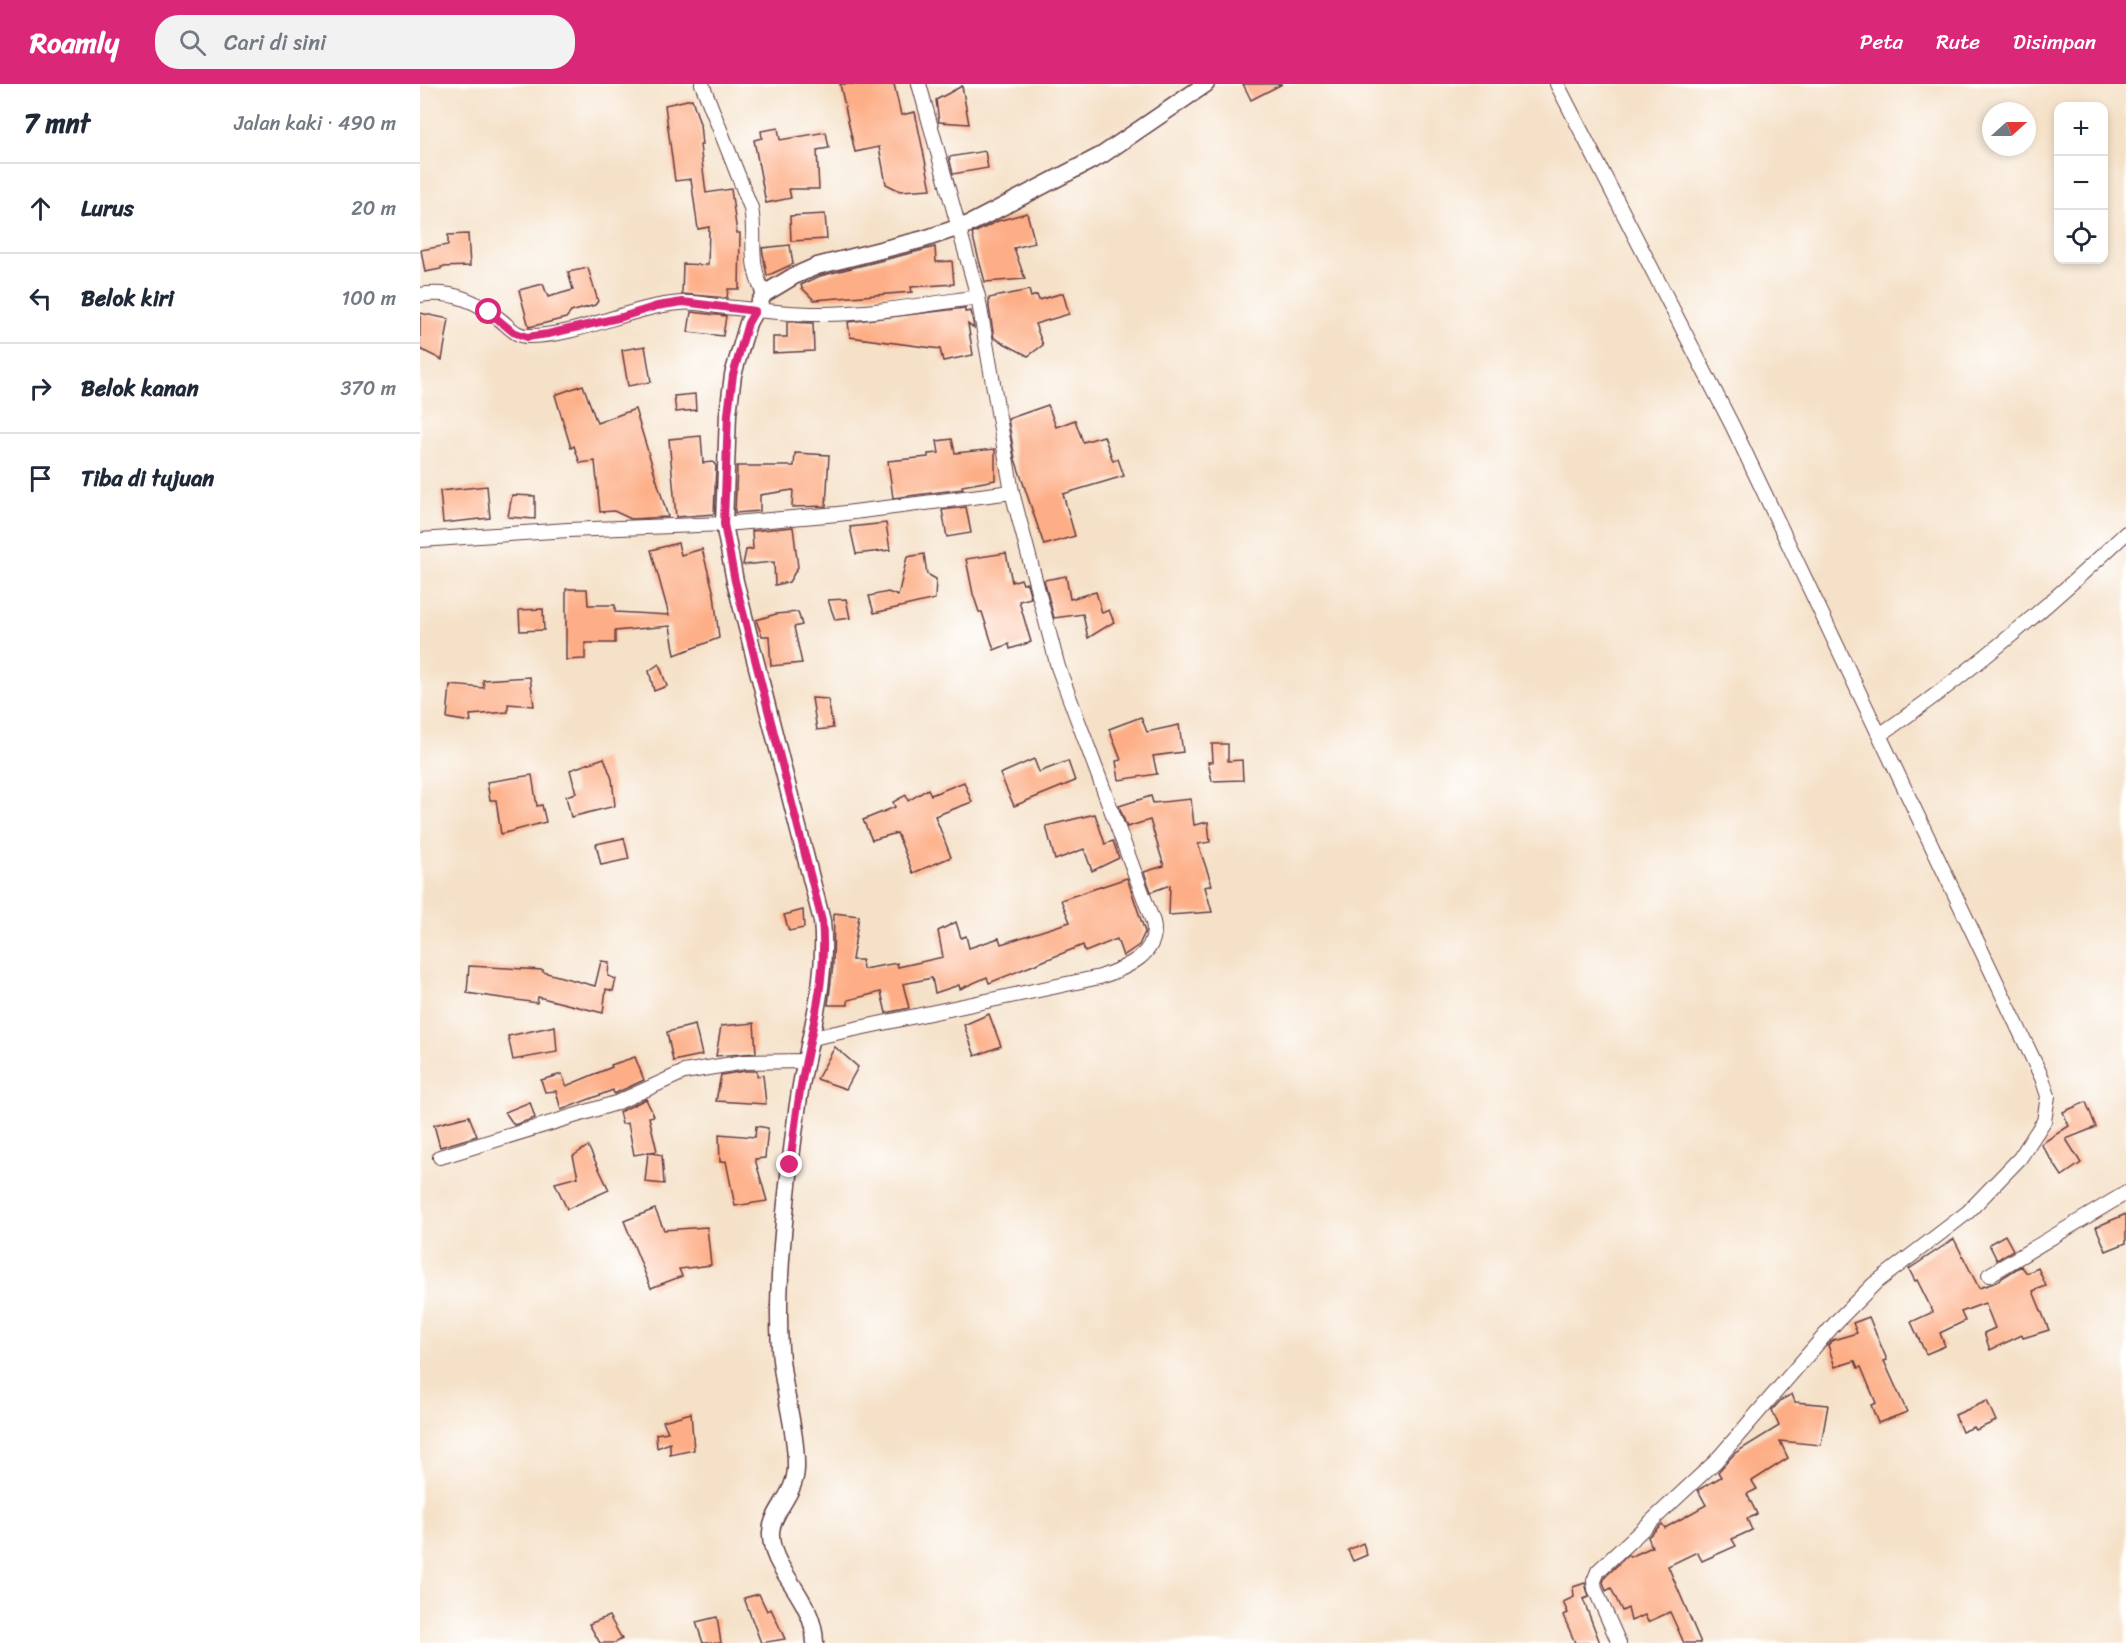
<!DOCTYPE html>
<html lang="id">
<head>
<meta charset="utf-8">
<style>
  :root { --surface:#fff; --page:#f2f2f3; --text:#1f2937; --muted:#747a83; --line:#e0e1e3; --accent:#db2777 }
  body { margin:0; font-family:Sriracha,sans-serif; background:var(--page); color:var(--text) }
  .controls { position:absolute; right:18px; top:18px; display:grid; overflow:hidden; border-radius:12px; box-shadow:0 3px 9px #0003 }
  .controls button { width:54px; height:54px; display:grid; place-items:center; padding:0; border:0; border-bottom:2px solid var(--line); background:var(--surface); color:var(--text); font:30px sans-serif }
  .compass { position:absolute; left:1562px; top:18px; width:54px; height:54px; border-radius:50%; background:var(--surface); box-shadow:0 3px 9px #0003; rotate:69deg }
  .stop { position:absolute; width:18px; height:18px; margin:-14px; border:4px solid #db2777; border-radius:50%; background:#fff }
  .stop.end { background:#db2777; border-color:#fff; box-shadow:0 2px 6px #0008 }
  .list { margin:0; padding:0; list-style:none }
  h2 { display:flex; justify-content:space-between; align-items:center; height:78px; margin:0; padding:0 24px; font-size:26px }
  h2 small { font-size:20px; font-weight:400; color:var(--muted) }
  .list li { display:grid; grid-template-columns:39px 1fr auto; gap:18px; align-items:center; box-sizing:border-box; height:90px; padding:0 24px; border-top:2px solid var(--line) }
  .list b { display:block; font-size:22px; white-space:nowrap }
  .list em { font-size:20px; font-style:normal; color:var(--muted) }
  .icon { flex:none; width:33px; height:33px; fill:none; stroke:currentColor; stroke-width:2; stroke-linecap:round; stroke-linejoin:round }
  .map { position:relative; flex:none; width:1706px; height:1559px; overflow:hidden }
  header { display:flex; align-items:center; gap:36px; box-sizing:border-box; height:84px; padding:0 30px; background:var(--accent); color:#fff }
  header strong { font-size:28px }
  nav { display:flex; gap:33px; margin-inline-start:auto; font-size:21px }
  .search { width:420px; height:54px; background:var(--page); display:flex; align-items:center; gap:15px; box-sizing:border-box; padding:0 21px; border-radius:24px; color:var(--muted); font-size:22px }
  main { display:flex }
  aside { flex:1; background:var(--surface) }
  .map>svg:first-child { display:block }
</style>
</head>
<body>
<header>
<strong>Roamly</strong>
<div class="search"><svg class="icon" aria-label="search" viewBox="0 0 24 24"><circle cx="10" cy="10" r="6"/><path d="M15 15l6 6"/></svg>Cari di sini</div>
<nav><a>Peta</a><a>Rute</a><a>Disimpan</a></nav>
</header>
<main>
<aside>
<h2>7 mnt<small>Jalan kaki · 490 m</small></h2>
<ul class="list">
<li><svg class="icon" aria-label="ahead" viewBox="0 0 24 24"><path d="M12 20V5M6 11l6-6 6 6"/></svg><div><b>Lurus</b></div><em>20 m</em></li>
<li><svg class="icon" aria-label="left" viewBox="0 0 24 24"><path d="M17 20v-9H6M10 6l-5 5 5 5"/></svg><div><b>Belok kiri</b></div><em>100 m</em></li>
<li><svg class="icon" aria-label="right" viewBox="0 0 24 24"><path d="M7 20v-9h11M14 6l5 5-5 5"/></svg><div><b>Belok kanan</b></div><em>370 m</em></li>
<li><svg class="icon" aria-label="arrive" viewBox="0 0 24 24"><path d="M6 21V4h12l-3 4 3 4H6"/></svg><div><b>Tiba di tujuan</b></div></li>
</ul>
</aside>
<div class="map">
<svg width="1706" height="1559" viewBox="0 0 1706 1559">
  <rect width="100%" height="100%" fill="#fff"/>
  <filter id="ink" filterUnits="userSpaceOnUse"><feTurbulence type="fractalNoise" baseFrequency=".0167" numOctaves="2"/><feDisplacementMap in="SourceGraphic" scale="12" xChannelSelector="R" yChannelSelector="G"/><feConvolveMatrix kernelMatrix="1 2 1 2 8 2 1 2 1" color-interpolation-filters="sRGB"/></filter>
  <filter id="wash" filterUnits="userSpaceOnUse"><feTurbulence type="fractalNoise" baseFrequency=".008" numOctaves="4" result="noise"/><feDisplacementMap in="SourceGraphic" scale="24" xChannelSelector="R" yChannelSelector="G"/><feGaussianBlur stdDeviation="1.35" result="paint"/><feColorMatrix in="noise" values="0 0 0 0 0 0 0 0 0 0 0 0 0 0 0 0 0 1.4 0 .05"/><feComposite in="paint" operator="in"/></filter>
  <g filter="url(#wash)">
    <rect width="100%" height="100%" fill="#f5e1c8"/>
    <g id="blocks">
      <g fill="#fdae86">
        <path d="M420 0H474L481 31 495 28 511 105 480 107 466 100 459 63 435 68Z"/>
        <path d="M823 0H862L831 16Z"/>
        <path d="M542 2 549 40 519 38 516 16Z"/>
        <path d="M272 15 280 40 282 61H280L286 109 311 105 317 149H320L319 205H308L307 214 262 210 263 180 288 181 289 143 278 145 271 95 255 97 245 21Z"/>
        <path d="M358 44 360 56 406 48 409 64 397 66 399 105H369L371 114 346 119 334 56 342 54 341 47Z"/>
        <path d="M565 67 568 84 533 90 529 73Z"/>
        <path d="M607 129 615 159 594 164 605 195 565 198 552 150 578 137Z"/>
        <path d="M405 130 407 155 371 157 370 132Z"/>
        <path d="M48 150 50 182 21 183V185L5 188 1 166 28 161V151Z"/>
        <path d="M370 161 373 180 347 192 342 164Z"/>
        <path d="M515 163 516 178 532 177 534 200 491 203 492 208 394 216 382 204 381 201 400 192Z"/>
        <path d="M168 184 178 217 175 221 151 228 146 234 109 243 99 206 123 200 128 213 153 206 148 188Z"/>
        <path d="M609 206 611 213 617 211 619 216 643 209 649 230 615 240 623 261 608 272 574 254 569 223V214Z"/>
        <path d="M545 224V228L551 227 554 244 548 240 553 271 523 277 520 265 430 253 428 238Z"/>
        <path d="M271 228 306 232 303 252 268 248Z"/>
        <path d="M0 229 29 235 22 276 0 265Z"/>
        <path d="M367 238 393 239 394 267 353 269V253H367Z"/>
        <path d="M225 262 231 298 208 302 202 266Z"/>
        <path d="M163 301 177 339 215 325 248 433 211 435 194 427 180 428 175 377 160 379 154 362 151 364 135 311Z"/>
        <path d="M275 310 276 326 256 328 254 312Z"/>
        <path d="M628 321 636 343 655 336 663 358 684 352 693 377 698 375 704 392 643 410 655 452 624 461 595 375 588 335Z"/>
        <path d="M281 352 283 379 293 378 296 382 294 430 256 433 249 355Z"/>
        <path d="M532 355 535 369 575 365V396L542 402 543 405 473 414 468 377 508 373V370L519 369 517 357Z"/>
        <path d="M375 369 409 371 406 422 372 423 373 406 340 411V427L315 429 317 382H374Z"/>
        <path d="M67 402 70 434 23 439 20 407Z"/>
        <path d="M92 411 115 412V435L88 433Z"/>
        <path d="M546 423 551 449 527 453 522 426Z"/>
        <path d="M466 439 470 466 436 470 430 443Z"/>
        <path d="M373 443 378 483 369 498 355 501 354 478 323 481 326 466 333 465 332 447Z"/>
        <path d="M258 459 261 471 282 465 294 510 299 554 255 571 250 542 195 547V559H165V575L146 576V505H167L168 521H195V528L249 531 231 466Z"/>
        <path d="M586 469 592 498 601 495 603 500 607 499 611 514 599 517 611 558 590 565 589 560 574 566 562 528H559L553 510 546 475Z"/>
        <path d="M504 470 507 490 516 495 515 515 454 529 449 512 468 508 478 512 487 473Z"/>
        <path d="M646 492 650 515 676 508 682 529 689 526 694 538 668 554 663 530 634 534 624 496Z"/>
        <path d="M426 515 430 534 415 536 408 516Z"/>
        <path d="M123 525 124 546 100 547 99 526Z"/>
        <path d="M378 528 382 541 374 543 382 579 351 582 349 552H342L336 536 356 530Z"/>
        <path d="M239 580 247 602 234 607 229 587Z"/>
        <path d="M110 593 114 622 88 620V628L50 631 51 638 27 634 30 601 64 604 63 596Z"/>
        <path d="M392 614 408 615 413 644 397 646Z"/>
        <path d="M721 633 727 648 759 641 763 668 733 672 737 690 699 696 696 677 701 676 689 645Z"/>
        <path d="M792 660H808V677L822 676 823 696 792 697 788 678H793Z"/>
        <path d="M184 674 192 695 195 722 151 733 146 712 156 709 150 686Z"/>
        <path d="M614 675 619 688 648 677 655 697 594 722 580 690Z"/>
        <path d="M112 691 117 722 122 721 126 738 81 750 76 716H70L67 698Z"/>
        <path d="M544 698 552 718 515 732 531 773 493 789 477 749 452 756 443 736 475 723 473 718 486 711 488 717 508 705 511 711Z"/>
        <path d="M731 712 733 719 771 715 774 741 788 738 790 758 778 760 792 801 785 803 792 828 749 831 750 801 731 808 724 788 744 782 730 736 707 743 699 722Z"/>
        <path d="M675 730 685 760 693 757 699 774 672 787 664 765 635 776 626 742Z"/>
        <path d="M204 754 209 775 181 781 176 760Z"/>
        <path d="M707 794 725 848 719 861 703 872 697 855 665 868 663 861 569 899 567 893 540 905 539 901 515 909 512 894 483 900 489 924 466 929 461 908 428 916V921H408L413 881 414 829 439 832 432 876H442L443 885 477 879 478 883 523 873 518 847 536 838 541 854 546 852 549 864 579 854 581 860 650 838 641 816Z"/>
        <path d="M383 826 384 844 369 847 364 831Z"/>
        <path d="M181 877 189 878 188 892 196 895 193 907 186 905 183 929 118 913 117 919 47 909 49 882 123 886V888L175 902Z"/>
        <path d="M569 930 581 962 555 972 544 941Z"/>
        <path d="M334 939 336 969 296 972 301 942Z"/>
        <path d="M275 941 282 971 253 977 247 948Z"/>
        <path d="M135 942 137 968 93 976 88 952Z"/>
        <path d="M415 963 438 983 426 1005 397 995Z"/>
        <path d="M215 973 224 996 194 1010 193 1006 141 1026 136 1007 125 1008 121 996 142 990 146 1002 192 983 191 981Z"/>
        <path d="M325 987H337V992L343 991 346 1020 296 1017 301 991Z"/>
        <path d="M226 1015 234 1032 229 1033 237 1067 214 1071 208 1039 202 1040 199 1028Z"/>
        <path d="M110 1018 115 1034 94 1041 85 1028Z"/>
        <path d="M1666 1018 1676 1043 1646 1055 1661 1079 1642 1092 1621 1060 1649 1042 1643 1028Z"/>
        <path d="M49 1032 57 1052 20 1063 14 1041Z"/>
        <path d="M336 1042 348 1044 345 1074 335 1075 347 1117 315 1122 306 1077 300 1078 299 1050 335 1053Z"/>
        <path d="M168 1062 189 1106 147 1125 135 1099 158 1093 153 1072Z"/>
        <path d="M228 1068 242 1071 244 1100 225 1098Z"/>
        <path d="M235 1125 244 1146 287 1143 291 1181 259 1185 262 1192 231 1204 204 1137Z"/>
        <path d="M1706 1130V1159L1686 1167 1676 1143Z"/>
        <path d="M1585 1151 1593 1166 1577 1176 1569 1160Z"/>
        <path d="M1534 1155 1559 1204 1574 1199 1601 1182 1607 1189 1618 1184 1626 1202 1613 1207 1629 1246 1603 1254 1602 1251 1570 1266 1564 1249 1575 1244 1565 1219 1541 1228 1545 1237 1520 1249 1525 1262 1506 1270 1491 1238 1513 1228 1497 1196 1495 1197 1489 1185Z"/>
        <path d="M1449 1233 1467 1276 1464 1277 1487 1328 1458 1339 1451 1321 1456 1319 1441 1283 1438 1284 1435 1277 1415 1283 1408 1261 1413 1256 1437 1249 1433 1239Z"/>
        <path d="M1372 1310 1375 1318 1408 1321 1401 1361 1360 1357 1368 1374 1332 1397 1337 1405 1327 1410 1337 1430 1327 1435 1332 1446 1312 1455 1316 1462 1282 1477 1277 1468 1248 1482 1281 1559H1264L1250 1528 1228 1538 1225 1531 1211 1537 1208 1524 1202 1527 1191 1504 1186 1507 1183 1498 1186 1492 1208 1471 1210 1473 1232 1463 1228 1453 1242 1440 1245 1444 1286 1421 1278 1406 1301 1393 1298 1388 1315 1369 1359 1342 1352 1326 1361 1316Z"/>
        <path d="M1567 1317 1576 1337 1556 1346 1554 1343 1542 1348 1535 1331Z"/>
        <path d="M271 1329 274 1366 250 1371V1359L237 1364 236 1350 248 1348 243 1337Z"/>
        <path d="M943 1459 947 1471 933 1477 928 1466Z"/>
        <path d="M1165 1499 1169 1513 1163 1515 1180 1559H1155L1143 1531 1148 1529 1143 1518 1154 1513 1153 1503Z"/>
        <path d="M339 1510 347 1527 351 1525 365 1555 341 1559 324 1514Z"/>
        <path d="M189 1532 202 1555 195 1559H180L169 1540Z"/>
        <path d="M297 1533 301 1559H283L276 1538Z"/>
      </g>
    </g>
  </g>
  <g filter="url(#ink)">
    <use href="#blocks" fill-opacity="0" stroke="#643c43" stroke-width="1.5"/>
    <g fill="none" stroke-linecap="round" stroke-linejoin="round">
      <defs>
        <g id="minor">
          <path d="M282 0 331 124C337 158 327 176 344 210"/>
          <path d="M1137 0 1313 343 1622 994 1628 1012 1624 1037 1600 1074 1548 1128 1454 1200 1418 1236 1295 1378 1178 1487 1174 1497 1175 1505 1199 1559"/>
          <path d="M0 211C32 206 58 217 83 238 91 245 98 253 110 252 162 251 209 223 260 219 275 217 291 222 305 223 334 226 363 229 391 230 447 231 503 221 558 213"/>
          <path d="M0 456 148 446 304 440 418 430 592 408 558 213 499 0"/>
          <path d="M1461 650C1549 590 1629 522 1706 449"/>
          <path d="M392 954 680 893C706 884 740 870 733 838L638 583 592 408"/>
          <path d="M20 1073 196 1019 264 988 324 978 387 977"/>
          <path d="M1569 1191 1706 1109"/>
        </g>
        <path id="tertiary" d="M395 1559C394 1512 349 1486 351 1448 352 1427 375 1411 376 1385 377 1347 362 1304 360 1264 357 1219 361 1165 366 1119 370 1082 374 1044 380 1007 390 949 408 896 402 837L315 497 304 440 308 330 313 291 328 239 344 210 374 192 397 182 504 155 549 140 682 71 786 0"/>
      </defs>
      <use href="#minor" stroke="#643c43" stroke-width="16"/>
      <use href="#tertiary" stroke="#643c43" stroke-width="19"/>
      <use href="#minor" stroke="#fff" stroke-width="14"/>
      <use href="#tertiary" stroke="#fff" stroke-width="16"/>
    </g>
  </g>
  <g fill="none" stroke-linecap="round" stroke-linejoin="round" filter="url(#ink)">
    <path stroke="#db2777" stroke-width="8" d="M69 228 93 248 107 253 128 250 202 233 237 222 263 218 335 227 328 239 313 291 308 330 304 440 315 497 402 837C408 896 390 949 380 1007 376 1031 373 1056 370 1081"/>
  </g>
</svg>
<div class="controls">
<button>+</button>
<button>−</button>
<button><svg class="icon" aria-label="locate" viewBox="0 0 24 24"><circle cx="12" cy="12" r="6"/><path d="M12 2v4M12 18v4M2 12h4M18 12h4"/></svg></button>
</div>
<svg class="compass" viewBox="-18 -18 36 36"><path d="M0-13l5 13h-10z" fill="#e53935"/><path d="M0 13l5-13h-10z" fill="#747a83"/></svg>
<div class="stop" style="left:69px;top:228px"></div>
<div class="stop end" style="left:370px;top:1081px"></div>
</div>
</main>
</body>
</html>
